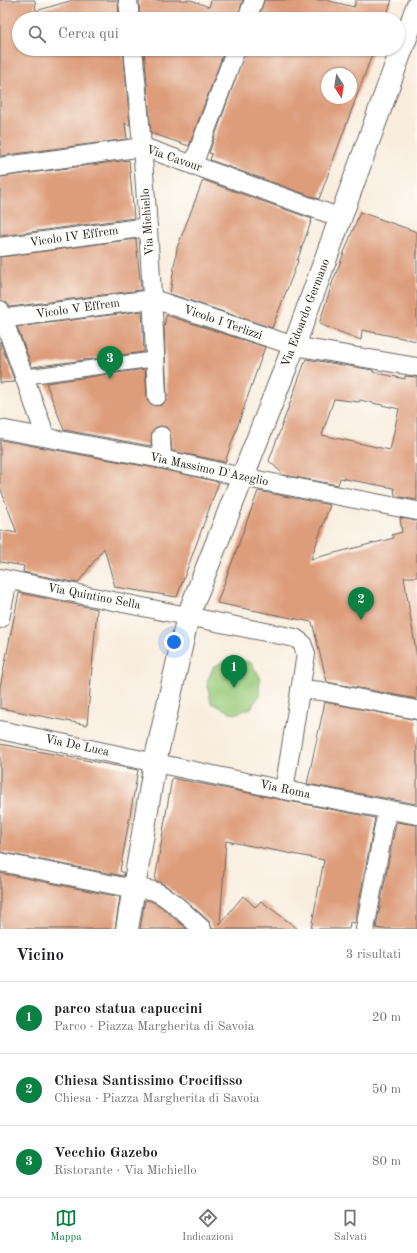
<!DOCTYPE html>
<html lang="it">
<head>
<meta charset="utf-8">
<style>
  :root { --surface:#fff; --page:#f6f6f6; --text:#202124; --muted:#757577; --line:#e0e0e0; --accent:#0b8043 }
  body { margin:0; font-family:"Old Standard TT",serif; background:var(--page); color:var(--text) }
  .compass { position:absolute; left:321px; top:68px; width:36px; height:36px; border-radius:50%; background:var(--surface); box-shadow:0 1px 3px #0004; rotate:168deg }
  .you { position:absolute; left:174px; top:642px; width:14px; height:14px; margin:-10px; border:3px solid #fff; border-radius:50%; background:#1a73e8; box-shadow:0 0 0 6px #1a73e833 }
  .badge { display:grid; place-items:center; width:26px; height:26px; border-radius:50%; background:var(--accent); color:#fff; font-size:13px; font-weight:700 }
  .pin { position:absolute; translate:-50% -33px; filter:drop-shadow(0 1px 2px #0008) }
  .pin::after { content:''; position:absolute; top:21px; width:14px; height:12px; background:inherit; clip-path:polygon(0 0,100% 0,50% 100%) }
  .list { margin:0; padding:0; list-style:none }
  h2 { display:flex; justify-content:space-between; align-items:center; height:52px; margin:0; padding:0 16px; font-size:17px }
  h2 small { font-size:13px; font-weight:400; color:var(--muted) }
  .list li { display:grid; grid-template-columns:26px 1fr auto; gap:12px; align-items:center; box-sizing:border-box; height:72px; padding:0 16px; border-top:1px solid var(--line) }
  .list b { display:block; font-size:15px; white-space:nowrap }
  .list p { margin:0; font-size:13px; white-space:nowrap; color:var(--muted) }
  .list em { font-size:13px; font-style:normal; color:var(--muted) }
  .icon { flex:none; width:22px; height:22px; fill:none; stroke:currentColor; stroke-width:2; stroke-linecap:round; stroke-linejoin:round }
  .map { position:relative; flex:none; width:417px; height:929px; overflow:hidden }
  .search { position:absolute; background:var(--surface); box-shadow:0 1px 3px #0004; left:12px; right:12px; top:12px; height:44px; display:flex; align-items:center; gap:10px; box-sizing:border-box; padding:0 14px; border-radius:22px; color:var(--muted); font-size:15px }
  .sheet { height:268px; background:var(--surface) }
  nav { display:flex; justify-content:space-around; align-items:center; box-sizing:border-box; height:56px; border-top:1px solid var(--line); background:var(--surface); font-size:11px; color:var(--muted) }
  nav a { display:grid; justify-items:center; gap:2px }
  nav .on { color:var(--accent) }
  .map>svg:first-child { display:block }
</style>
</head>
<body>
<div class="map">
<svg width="417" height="929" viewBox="0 0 417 929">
  <rect width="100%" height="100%" fill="#fdfcf7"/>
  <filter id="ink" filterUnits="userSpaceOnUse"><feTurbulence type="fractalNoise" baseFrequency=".025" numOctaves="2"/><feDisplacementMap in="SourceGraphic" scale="8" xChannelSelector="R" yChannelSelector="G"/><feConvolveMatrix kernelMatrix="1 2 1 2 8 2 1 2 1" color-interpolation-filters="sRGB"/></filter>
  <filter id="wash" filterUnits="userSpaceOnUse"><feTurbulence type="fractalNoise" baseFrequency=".012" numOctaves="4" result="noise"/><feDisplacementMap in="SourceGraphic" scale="16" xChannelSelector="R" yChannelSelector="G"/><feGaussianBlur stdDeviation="0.9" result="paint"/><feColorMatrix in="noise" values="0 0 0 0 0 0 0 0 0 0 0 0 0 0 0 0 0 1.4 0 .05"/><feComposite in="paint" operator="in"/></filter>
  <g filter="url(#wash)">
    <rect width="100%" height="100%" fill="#f9edde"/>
    <path fill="#f5d3c1" d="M402 575H417V687Z"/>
    <path fill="#98c978" stroke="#5a724a" d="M233 657 251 663 260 677 259 696 251 708 234 714 211 703 207 681 214 666Z"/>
    <g id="blocks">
      <g fill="#dd9c7a" fill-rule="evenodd">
        <path d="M0 0H35L36 11 73 0H118L119 19H19V49H123L130 125 125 123 127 139 0 156Z"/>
        <path d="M139 0H191L209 7 211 0H243L237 19H140Z"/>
        <path d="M264 0H326L354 7 356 0H392L385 19H258Z"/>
        <path d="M144 49H225L189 146 151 133Z"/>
        <path d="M246 49H374L319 199 210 160 212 154 209 153ZM327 74H351V98H327Z"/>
        <path d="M129 160 134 218 0 236V177Z"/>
        <path d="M203 180 312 219 297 261H298L272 328 170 294 177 248Z"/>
        <path d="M360 212 417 232V341L362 330 361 340 319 324 333 281Z"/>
        <path d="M136 239 141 290 10 307 6 302 0 300V257Z"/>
        <path d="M142 311 144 352 32 367 17 327Z"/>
        <path d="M166 315 265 347 225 462 172 451 170 431 166 427 161 426 156 427 152 432 151 446 64 430 46 383 145 369 147 396 148 402 153 405 157 406 162 405 166 401 167 396 164 328Z"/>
        <path d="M0 341 15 382 0 383Z"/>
        <path d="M306 359 373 370V372L405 379V376L417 377V500L395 496 394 488 340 478 338 485 284 475 269 461ZM334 399 359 402 360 400 399 409 390 450 322 435Z"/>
        <path d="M0 440 160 469 219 482 177 597 115 587 104 548 78 583 23 572 24 566 0 562V530L17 533 0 487Z"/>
        <path d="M258 491 330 505 311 559 394 538 392 535 402 532 400 518 417 521V577H404L417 658V699L327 682 312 622 217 603Z"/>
        <path d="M19 593 97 609 87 725 0 708V687Z"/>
        <path d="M325 702 417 720V804L307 784Z"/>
        <path d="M0 744 138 770 120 871 124 873 123 876 0 852Z"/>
        <path d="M172 778 375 818 355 923 350 922 349 929H311L324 860 226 841 220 924 243 896 255 907 261 901 298 929H212L209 921 185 900 165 885 155 880Z"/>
        <path d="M396 822 417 825V929H382L376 928Z"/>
        <path d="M0 873 120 897 115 929H0Z"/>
        <path d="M145 900 150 901 160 906 187 929H140Z"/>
      </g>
    </g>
  </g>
  <g filter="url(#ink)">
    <use href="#blocks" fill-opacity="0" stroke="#696560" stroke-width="1"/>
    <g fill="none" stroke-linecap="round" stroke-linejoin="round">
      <defs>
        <path id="pedestrian" d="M24 377 156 359"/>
        <g id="minor">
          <path d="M128 0 130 19"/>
          <path d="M247 19 254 0"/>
          <path d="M133 49C145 164 152 280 157 396"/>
          <path d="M193 165 236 49"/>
          <path d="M0 167 143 147 341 218"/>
          <path d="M0 247 148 227"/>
          <path d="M0 310 46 437"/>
          <path d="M0 319 153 299 294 346 417 367"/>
          <path d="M0 429 162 459 242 477 417 511"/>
          <path d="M161 436 162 459"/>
          <path d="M0 578 295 638 302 643 306 654 284 790"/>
          <path d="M0 619 8 580"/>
          <path d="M300 689 321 691 417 710"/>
          <path d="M0 730 284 790 417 815"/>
          <path d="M0 862 134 889C140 889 148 889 154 891 168 896 190 918 202 929"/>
          <path d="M365 929 387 810"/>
        </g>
        <path id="tertiary" d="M127 929 155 762 188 616 294 346 417 7"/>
      </defs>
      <use href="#pedestrian" stroke="#696560" stroke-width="16"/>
      <use href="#minor" stroke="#696560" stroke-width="20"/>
      <use href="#tertiary" stroke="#696560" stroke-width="24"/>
      <use href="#pedestrian" stroke="#fff" stroke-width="14"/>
      <use href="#minor" stroke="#fff" stroke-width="18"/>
      <use href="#tertiary" stroke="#fff" stroke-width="22"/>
    </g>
  </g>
  <g text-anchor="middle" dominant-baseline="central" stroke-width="3" stroke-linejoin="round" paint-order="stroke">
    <g font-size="12" fill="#1c1c1c" stroke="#fdfcf7">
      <text transform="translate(174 159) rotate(19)">Via Cavour</text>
      <text transform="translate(148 222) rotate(-94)">Via Michiello</text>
      <text transform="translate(74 237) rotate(-8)">Vicolo IV Effrem</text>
      <text transform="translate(78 309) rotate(-8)">Vicolo V Effrem</text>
      <text transform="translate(306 313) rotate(-69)">Via Edoardo Germano</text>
      <text transform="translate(223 323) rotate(19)">Vicolo I Terlizzi</text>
      <text transform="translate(209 470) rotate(12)">Via Massimo D'Azeglio</text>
      <text transform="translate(94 597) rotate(11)">Via Quintino Sella</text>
      <text transform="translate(77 746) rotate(12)">Via De Luca</text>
      <text transform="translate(285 790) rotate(12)">Via Roma</text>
    </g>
  </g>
</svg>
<svg class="compass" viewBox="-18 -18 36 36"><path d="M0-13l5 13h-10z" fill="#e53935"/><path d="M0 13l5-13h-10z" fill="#757577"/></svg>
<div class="you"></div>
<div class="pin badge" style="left:234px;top:688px">1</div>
<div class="pin badge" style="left:361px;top:620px">2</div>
<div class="pin badge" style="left:110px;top:379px">3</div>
<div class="search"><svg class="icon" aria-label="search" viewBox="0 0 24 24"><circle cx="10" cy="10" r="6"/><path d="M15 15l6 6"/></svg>Cerca qui</div>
</div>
<section class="sheet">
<h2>Vicino<small>3 risultati</small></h2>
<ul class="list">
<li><span class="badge">1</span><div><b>parco statua capuccini</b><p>Parco · Piazza Margherita di Savoia</p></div><em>20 m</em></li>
<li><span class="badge">2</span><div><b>Chiesa Santissimo Crocifisso</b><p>Chiesa · Piazza Margherita di Savoia</p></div><em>50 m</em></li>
<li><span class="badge">3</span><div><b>Vecchio Gazebo</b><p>Ristorante · Via Michiello</p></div><em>80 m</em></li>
</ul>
</section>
<nav>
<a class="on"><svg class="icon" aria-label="map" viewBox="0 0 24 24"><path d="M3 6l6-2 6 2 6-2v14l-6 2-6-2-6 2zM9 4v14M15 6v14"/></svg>Mappa</a>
<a><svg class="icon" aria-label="directions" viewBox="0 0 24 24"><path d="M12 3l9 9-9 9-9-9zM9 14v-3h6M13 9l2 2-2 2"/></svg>Indicazioni</a>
<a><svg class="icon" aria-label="saved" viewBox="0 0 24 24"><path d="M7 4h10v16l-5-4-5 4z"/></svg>Salvati</a>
</nav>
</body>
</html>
